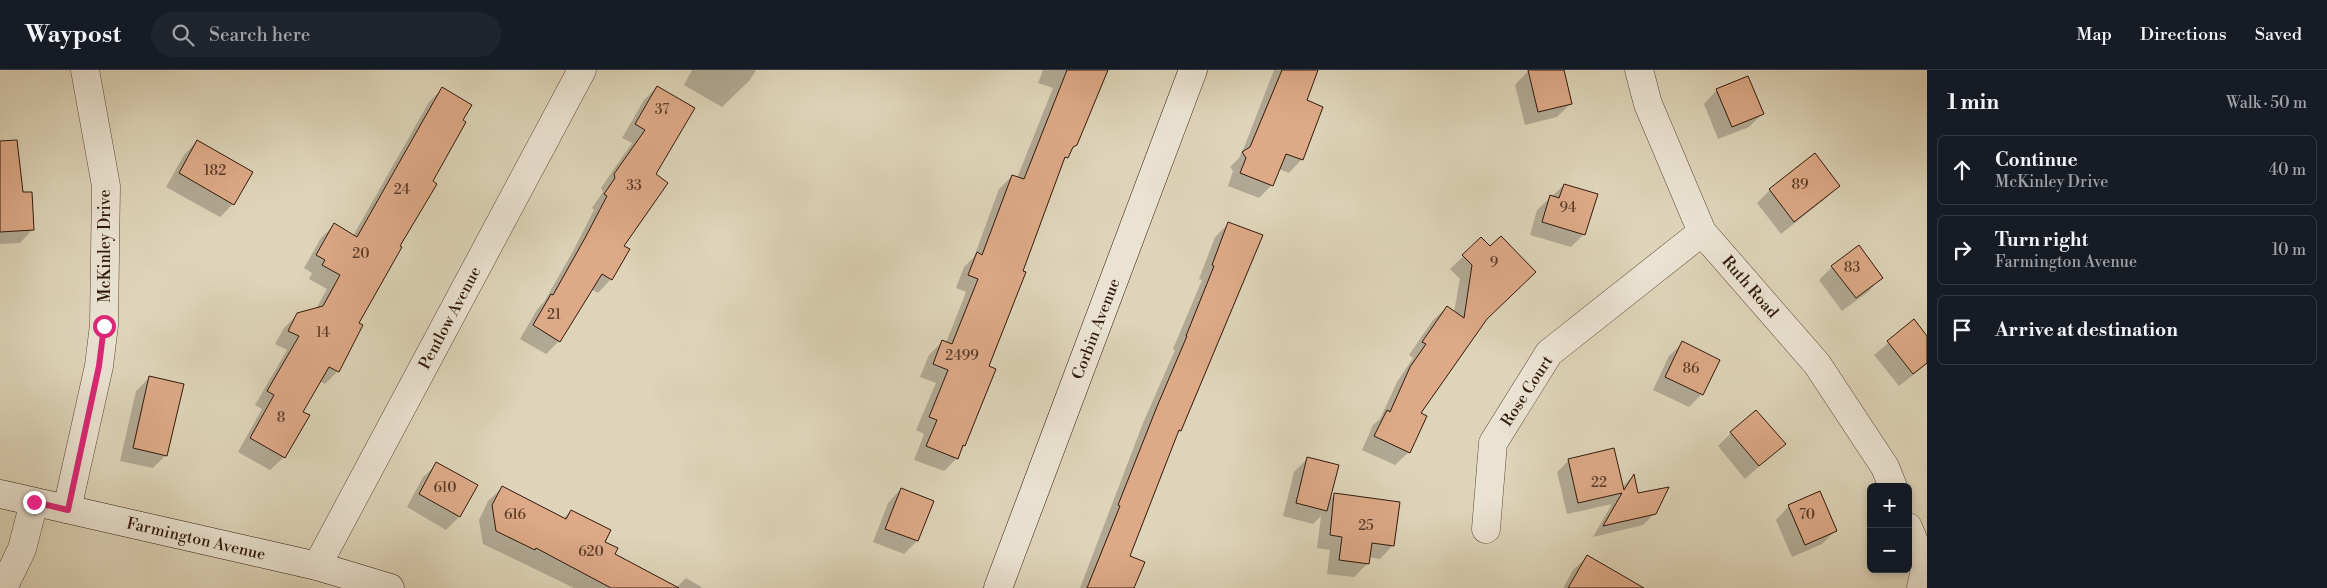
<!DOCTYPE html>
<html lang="en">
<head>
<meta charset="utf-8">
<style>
  :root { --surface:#171b24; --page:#20242c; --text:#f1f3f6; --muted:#9ea1a6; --line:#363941 }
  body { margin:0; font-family:"Libre Bodoni",serif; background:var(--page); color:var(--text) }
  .controls { position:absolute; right:15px; bottom:15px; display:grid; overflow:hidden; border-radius:8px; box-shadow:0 2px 8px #0003 }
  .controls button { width:45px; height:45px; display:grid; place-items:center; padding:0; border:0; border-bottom:1px solid var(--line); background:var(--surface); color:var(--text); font:25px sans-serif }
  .stop { position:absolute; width:15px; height:15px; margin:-11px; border:4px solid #db2777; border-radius:50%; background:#fff }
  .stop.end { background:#db2777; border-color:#fff; box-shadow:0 1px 5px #0008 }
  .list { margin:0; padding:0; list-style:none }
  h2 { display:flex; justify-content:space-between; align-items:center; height:65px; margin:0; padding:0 20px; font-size:21px }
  h2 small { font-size:16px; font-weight:400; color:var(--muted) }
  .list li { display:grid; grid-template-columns:32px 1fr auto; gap:15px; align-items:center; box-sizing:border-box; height:70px; margin:0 10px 10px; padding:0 10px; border:1px solid var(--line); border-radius:8px }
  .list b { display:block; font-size:19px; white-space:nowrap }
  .list p { margin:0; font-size:16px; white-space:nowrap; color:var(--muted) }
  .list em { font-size:16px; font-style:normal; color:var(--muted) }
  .icon { flex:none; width:28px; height:28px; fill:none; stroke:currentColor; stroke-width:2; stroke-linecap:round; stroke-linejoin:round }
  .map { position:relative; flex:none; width:1927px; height:518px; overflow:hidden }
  header { display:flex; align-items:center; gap:30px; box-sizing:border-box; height:70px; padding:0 25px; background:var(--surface); border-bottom:1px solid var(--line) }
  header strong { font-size:24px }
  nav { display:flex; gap:28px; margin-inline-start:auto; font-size:18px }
  .search { width:350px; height:45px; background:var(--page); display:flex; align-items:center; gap:12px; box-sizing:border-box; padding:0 18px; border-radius:28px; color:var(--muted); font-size:19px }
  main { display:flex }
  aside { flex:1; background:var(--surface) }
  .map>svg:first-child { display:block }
</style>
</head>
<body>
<header>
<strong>Waypost</strong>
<div class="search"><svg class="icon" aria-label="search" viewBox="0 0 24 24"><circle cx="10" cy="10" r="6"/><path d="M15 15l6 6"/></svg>Search here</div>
<nav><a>Map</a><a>Directions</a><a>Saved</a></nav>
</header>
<main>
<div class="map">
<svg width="1927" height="518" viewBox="0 0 1927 518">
  <rect width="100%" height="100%" fill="#ded4b9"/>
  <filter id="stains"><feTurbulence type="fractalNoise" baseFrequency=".004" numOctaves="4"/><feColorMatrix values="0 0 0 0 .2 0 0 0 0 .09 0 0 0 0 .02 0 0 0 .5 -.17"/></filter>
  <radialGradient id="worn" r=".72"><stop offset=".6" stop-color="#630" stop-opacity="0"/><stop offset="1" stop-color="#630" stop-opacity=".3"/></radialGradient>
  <g fill="#0003">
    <path d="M692 0H756L750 10 722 37 684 15Z"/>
    <path d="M1043 0H1106L1076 74 1061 93 988 297 964 376 957 388 944 401 914 390 924 364 916 360 936 313 920 307 929 285 942 272 946 273 966 222 956 218 964 197 974 187 999 119 1012 106 1017 108 1053 18 1038 13Z"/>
    <path d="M1274 0H1317L1305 31 1302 89 1289 103 1279 99 1272 115 1259 128 1228 116 1233 101 1230 97 1239 88 1245 75Z"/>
    <path d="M1535 0H1562L1570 34 1557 47 1525 55 1515 15 1528 1Z"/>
    <path d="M657 17 654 104 623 176 611 209 598 223 591 219 559 271 546 284 520 269 538 238 544 232 572 183 594 140 592 138 603 122 601 118 632 73 622 68 644 30Z"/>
    <path d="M442 19 462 51 357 253 338 301 325 314 319 311 301 342 284 387 270 400 238 382 262 339 255 335 287 280 275 274 284 258 298 244 316 239 327 219 309 209 312 203 304 198 321 168 334 155 353 166 429 32Z"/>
    <path d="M1717 20 1762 44 1749 57 1718 69 1704 34Z"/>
    <path d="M197 71 233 134 220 147 166 117 184 85Z"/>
    <path d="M0 88 22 124 33 159 20 173 0 174Z"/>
    <path d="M1564 115 1584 164 1571 177 1530 165 1537 140Z"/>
    <path d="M1839 116 1825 129 1781 164 1757 133 1770 120Z"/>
    <path d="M1229 153 1261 166 1180 361 1177 364 1128 487 1133 518H1080L1143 353 1175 280 1173 279 1202 210 1199 209 1215 167Z"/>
    <path d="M1481 169 1484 250 1419 344 1409 382 1395 395 1362 380 1373 355 1380 349 1397 312 1413 288 1409 285 1433 250 1447 237 1454 242 1460 209 1450 199Z"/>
    <path d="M1832 197 1881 208 1868 222 1842 241 1819 210Z"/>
    <path d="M1914 251 1927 268V294L1899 316 1874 285Z"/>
    <path d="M1683 273 1702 324 1689 337 1653 320 1669 286Z"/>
    <path d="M149 308 166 385 153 398 120 391 136 321Z"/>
    <path d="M1731 363 1784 374 1745 409 1718 376Z"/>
    <path d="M1308 388 1328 431 1335 425 1393 475 1380 489 1368 487 1367 494 1354 507 1327 504 1330 480 1317 478 1321 446 1313 454 1283 446 1294 402Z"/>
    <path d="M1569 390 1622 417 1633 406 1637 424 1655 443 1643 455 1593 467 1612 434 1567 444 1557 402Z"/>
    <path d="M437 394 459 447 446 460 407 437 423 407Z"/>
    <path d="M502 418 563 449 571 441 613 484 676 518H574L483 474 479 450 488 431Z"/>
    <path d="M901 419 932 431 917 471 904 484 873 472 888 433Z"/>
    <path d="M1789 436 1836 460 1822 474 1792 487 1776 450Z"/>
    <path d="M1587 487 1608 518H1563L1573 500Z"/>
    <path d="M686 508 703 518H676Z"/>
  </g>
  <g fill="#dda987" stroke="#31190b">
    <path d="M1067 0H1108L1077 75 1073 77 1068 88 1065 87 1023 201 1026 202 989 296 996 299 965 376 963 375 958 389 926 376 937 350 929 347 948 300 933 294 942 270 952 274 978 209 968 205 977 182 982 185 1012 105 1024 109Z"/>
    <path d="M1282 0H1318L1307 30 1323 37 1303 90 1286 84 1273 116 1240 103 1246 88 1242 82 1250 77Z"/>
    <path d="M1528 0H1564L1572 34 1538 42Z"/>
    <path d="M1748 6 1764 44 1732 57 1716 19Z"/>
    <path d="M657 16 695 38 656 104 668 113 624 176 630 179 612 210 602 204 560 272 533 255 551 224 553 225 585 168 607 126 604 124 615 108 614 104 645 60 635 54Z"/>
    <path d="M442 17 472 35 463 50 466 52 433 111 437 114 400 176 402 177 359 253 363 255 339 302 329 297 303 342 310 345 285 388 250 368 274 325 267 321 299 266 288 261 297 243 323 236 340 205 322 195 325 190 316 185 334 153 357 167Z"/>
    <path d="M17 70 23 122H32L34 160 0 162V71Z"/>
    <path d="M197 70 253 102 234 135 179 103Z"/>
    <path d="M1815 83 1840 116 1794 152 1769 119Z"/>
    <path d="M1564 114 1598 124 1585 165 1542 152 1550 125 1559 128Z"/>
    <path d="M1228 152 1263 165 1181 361 1179 360 1130 486 1145 492 1134 518H1087L1120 436 1118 435 1156 339 1187 266H1186L1214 196 1212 195Z"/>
    <path d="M1501 166 1536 202 1487 249 1421 343 1427 346 1410 383 1374 366 1387 340 1390 342 1410 297 1426 274 1422 272 1447 236 1464 248 1472 195 1462 185 1481 167 1490 176Z"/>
    <path d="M1859 175 1883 208 1856 228 1831 196Z"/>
    <path d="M1914 249 1927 266V293L1913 304 1887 271Z"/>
    <path d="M1682 271 1720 290 1703 325 1665 307Z"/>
    <path d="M149 306 184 314 167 386 133 378Z"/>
    <path d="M1756 340 1786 374 1759 396 1730 362Z"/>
    <path d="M1614 378 1624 420 1634 404 1638 423 1669 417 1656 444 1603 456 1622 423 1578 433 1568 389Z"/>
    <path d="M1307 387 1339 395 1327 441 1296 433Z"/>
    <path d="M436 392 478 415 460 447 419 424Z"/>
    <path d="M502 416 566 449 571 440 611 460 605 472 618 478 615 484 679 518H611L536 478 535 480 496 461 492 435Z"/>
    <path d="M901 418 934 431 918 471 885 459Z"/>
    <path d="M1820 421 1837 461 1805 475 1788 435Z"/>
    <path d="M1334 423 1400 432 1394 476 1372 473 1369 494 1339 490 1342 467 1330 465Z"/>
    <path d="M1587 485 1644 518H1568Z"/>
  </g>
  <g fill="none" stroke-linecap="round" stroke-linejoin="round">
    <defs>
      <g id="street">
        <path d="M1639 0 1648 34 1702 162 1817 294 1885 397 1893 417"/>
        <path d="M67 439 99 296 104 255 106 116 85 0"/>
        <path d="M1908 457 1925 499 1921 518"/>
        <path d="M1486 459 1493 373 1549 283 1702 162"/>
        <path d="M317 496 582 0"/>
        <path d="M3 518 22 479 34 432"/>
      </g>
      <g id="secondary">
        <path d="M0 424 317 496 390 518"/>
        <path d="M998 518 1193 0"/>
      </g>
    </defs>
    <use href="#street" stroke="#5c4836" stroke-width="29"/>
    <use href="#secondary" stroke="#31190b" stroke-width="29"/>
    <use href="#street" stroke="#eae3d2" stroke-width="28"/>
    <use href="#secondary" stroke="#eae3d2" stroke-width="28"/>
  </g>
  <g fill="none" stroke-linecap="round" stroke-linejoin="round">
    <path stroke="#db2777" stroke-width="6" d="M34 432 68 440 99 296 104 256"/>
  </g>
  <g text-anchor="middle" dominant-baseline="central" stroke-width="4" stroke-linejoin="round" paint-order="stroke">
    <g font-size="14" fill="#5c3d2a">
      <text x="662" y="40">37</text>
      <text x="215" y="101">182</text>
      <text x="1800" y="115">89</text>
      <text x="634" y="116">33</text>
      <text x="402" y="120">24</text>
      <text x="1568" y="138">94</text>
      <text x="361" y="184">20</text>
      <text x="1494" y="193">9</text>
      <text x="1852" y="198">83</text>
      <text x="554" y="245">21</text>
      <text x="323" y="263">14</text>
      <text x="962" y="286">2499</text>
      <text x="1691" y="299">86</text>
      <text x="281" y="348">8</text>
      <text x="1599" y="413">22</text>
      <text x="445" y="418">610</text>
      <text x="515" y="445">616</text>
      <text x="1807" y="445">70</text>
      <text x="1366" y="456">25</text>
      <text x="591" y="482">620</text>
    </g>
    <g font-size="16" fill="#31190b" stroke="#eae3d2">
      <text transform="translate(105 176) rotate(-90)">McKinley Drive</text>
      <text transform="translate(1750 217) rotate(49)">Ruth Road</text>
      <text transform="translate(450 248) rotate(-62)">Pentlow Avenue</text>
      <text transform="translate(1096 259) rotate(-69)">Corbin Avenue</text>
      <text transform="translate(1527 321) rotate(-57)">Rose Court</text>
      <text transform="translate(196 469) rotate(13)">Farmington Avenue</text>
    </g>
  </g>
  <rect width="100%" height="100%" filter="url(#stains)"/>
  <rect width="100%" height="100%" fill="url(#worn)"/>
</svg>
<div class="controls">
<button>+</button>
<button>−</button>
</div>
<div class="stop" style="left:104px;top:256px"></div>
<div class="stop end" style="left:34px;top:432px"></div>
</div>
<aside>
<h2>1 min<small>Walk · 50 m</small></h2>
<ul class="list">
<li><svg class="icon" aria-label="ahead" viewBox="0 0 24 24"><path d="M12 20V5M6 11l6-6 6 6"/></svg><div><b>Continue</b><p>McKinley Drive</p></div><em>40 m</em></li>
<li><svg class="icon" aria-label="right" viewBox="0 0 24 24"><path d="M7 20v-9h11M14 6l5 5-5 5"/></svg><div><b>Turn right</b><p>Farmington Avenue</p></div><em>10 m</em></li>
<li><svg class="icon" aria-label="arrive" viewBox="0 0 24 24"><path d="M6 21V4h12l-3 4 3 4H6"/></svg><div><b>Arrive at destination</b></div></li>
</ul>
</aside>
</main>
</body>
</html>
